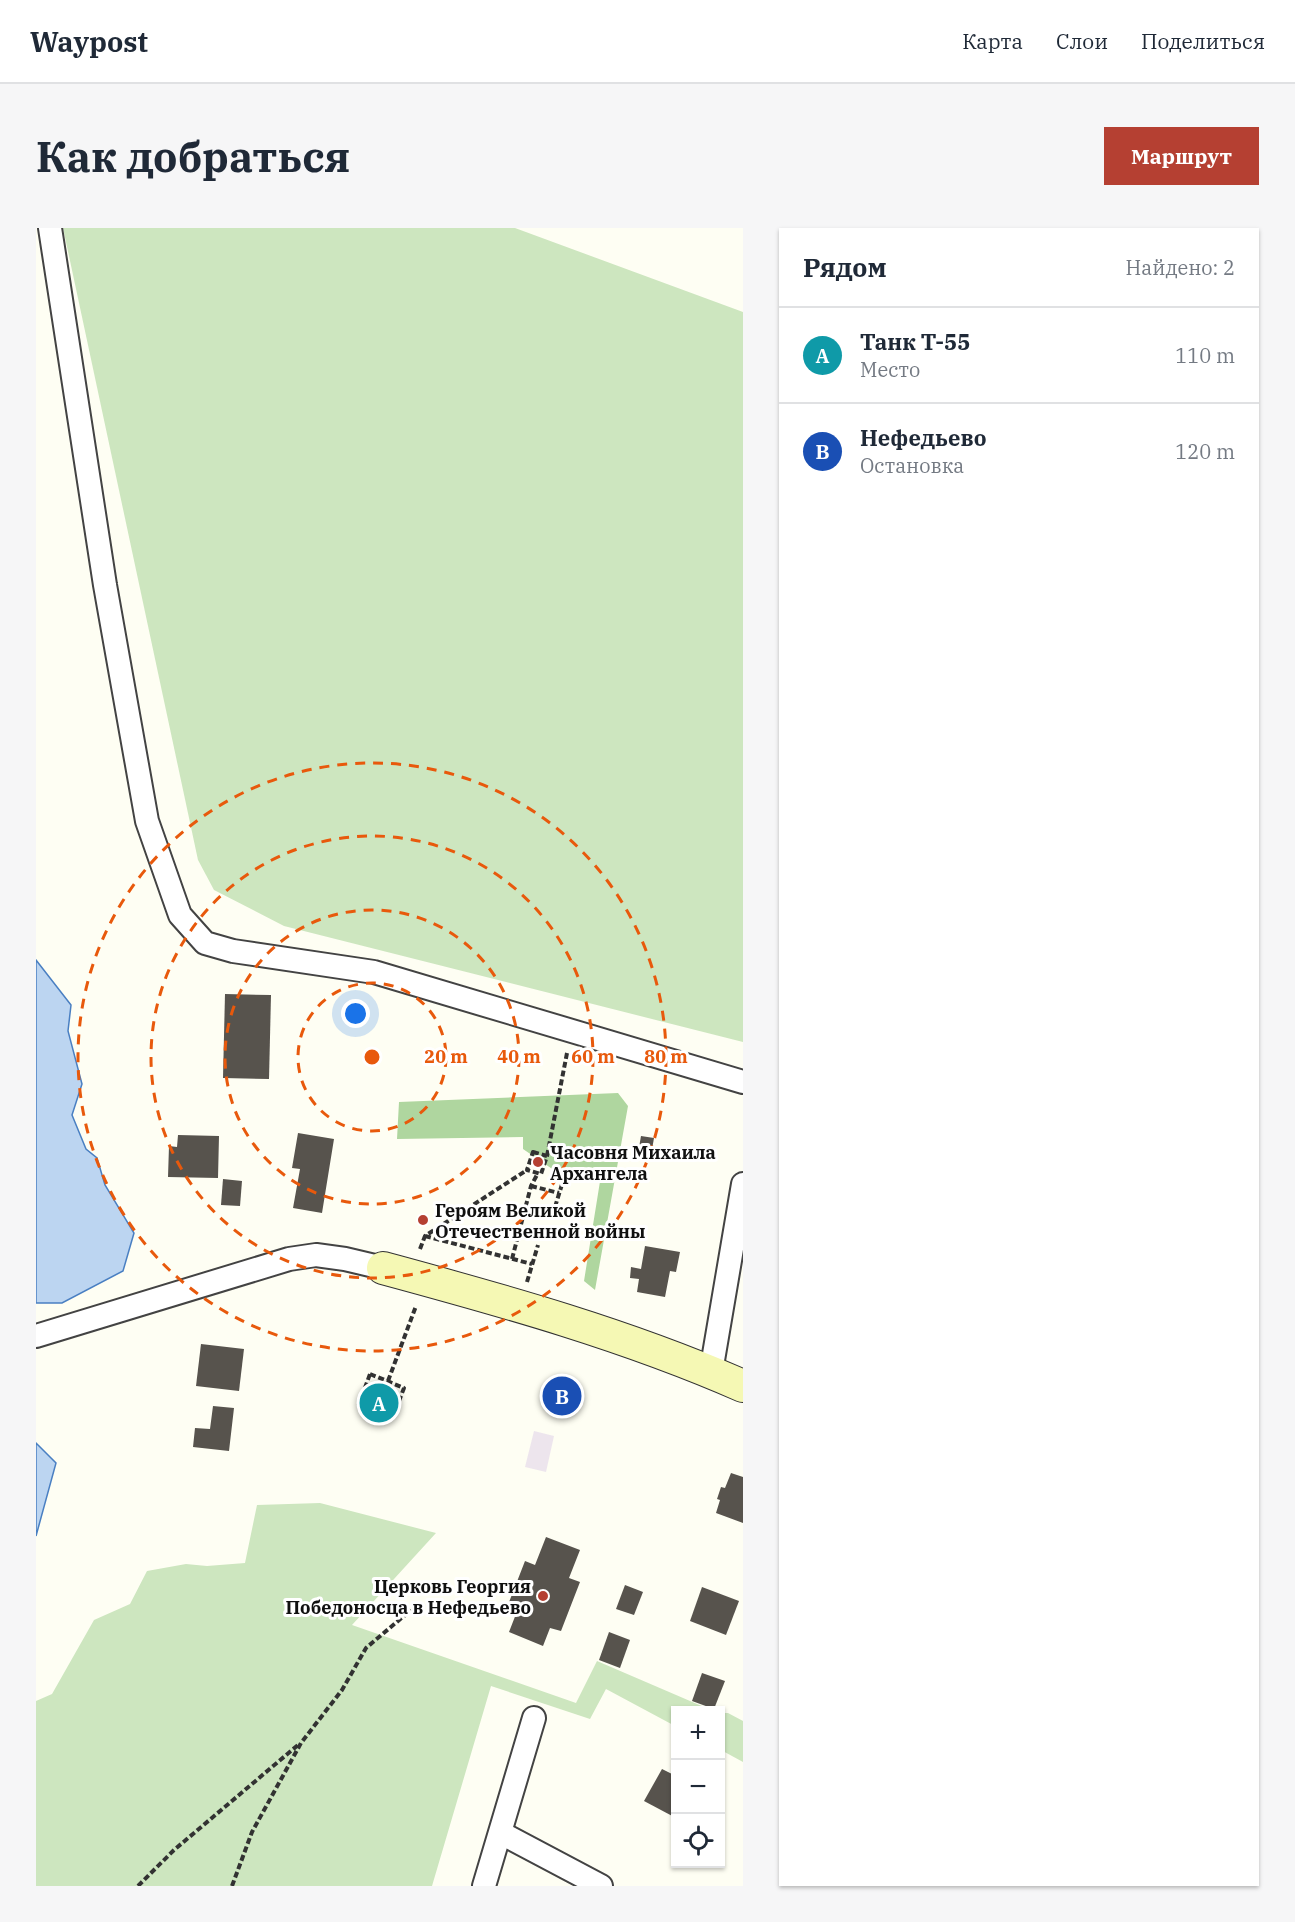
<!DOCTYPE html>
<html lang="ru">
<head>
<meta charset="utf-8">
<style>
  :root { --surface:#fff; --page:#f6f6f7; --text:#1f2937; --muted:#747a83; --line:#e0e1e3; --accent:#b54032 }
  body { margin:0; font-family:"IBM Plex Serif",serif; background:var(--page); color:var(--text) }
  .controls { position:absolute; right:18px; bottom:18px; display:grid; overflow:hidden; border-radius:0px; box-shadow:0 2px 4px #0004 }
  .controls button { width:54px; height:54px; display:grid; place-items:center; padding:0; border:0; border-bottom:2px solid var(--line); background:var(--surface); color:var(--text); font:30px sans-serif }
  .you { position:absolute; left:320px; top:786px; width:21px; height:21px; margin:-15px; border:4px solid #fff; border-radius:50%; background:#1a73e8; box-shadow:0 0 0 9px #1a73e833 }
  .badge { display:grid; place-items:center; width:39px; height:39px; border-radius:50%; background:var(--accent); color:#fff; font-size:20px; font-weight:700 }
  .pin { position:absolute; translate:-50% -50%; border:3px solid #fff; box-shadow:0 2px 6px #0006 }
  .list { margin:0; padding:0; list-style:none }
  h2 { display:flex; justify-content:space-between; align-items:center; height:78px; margin:0; padding:0 24px; font-size:26px }
  h2 small { font-size:20px; font-weight:400; color:var(--muted) }
  .list li { display:grid; grid-template-columns:39px 1fr auto; gap:18px; align-items:center; box-sizing:border-box; height:96px; padding:0 24px; border-top:2px solid var(--line) }
  .list b { display:block; font-size:22px; white-space:nowrap }
  .list p { margin:0; font-size:20px; white-space:nowrap; color:var(--muted) }
  .list em { font-size:20px; font-style:normal; color:var(--muted) }
  .icon { flex:none; width:33px; height:33px; fill:none; stroke:currentColor; stroke-width:2; stroke-linecap:round; stroke-linejoin:round }
  .map { position:relative; flex:none; width:707px; height:1658px; overflow:hidden; border-radius:0px }
  header { display:flex; align-items:center; gap:36px; box-sizing:border-box; height:84px; padding:0 30px; background:var(--surface); border-bottom:2px solid var(--line) }
  header strong { font-size:28px }
  nav { display:flex; gap:33px; margin-inline-start:auto; font-size:21px }
  .intro { display:flex; align-items:center; justify-content:space-between; box-sizing:border-box; height:144px; padding:0 36px }
  h1 { margin:0; font-size:42px }
  .button { padding:15px 27px; border-radius:0px; background:var(--accent); color:#fff; font-size:21px; font-weight:700 }
  main { display:flex; gap:36px; padding:0 36px }
  aside { flex:1; background:var(--surface); border-radius:0px; box-shadow:0 2px 4px #0004 }
  .map>svg:first-child { display:block }
</style>
</head>
<body>
<header>
<strong>Waypost</strong>
<nav><a>Карта</a><a>Слои</a><a>Поделиться</a></nav>
</header>
<div class="intro"><h1>Как добраться</h1><a class="button">Маршрут</a></div>
<main>
<div class="map">
<svg width="707" height="1658" viewBox="0 0 707 1658">
  <rect width="100%" height="100%" fill="#fefef3"/>
  <path fill="#ede5ed" d="M498 1203 518 1208 510 1244 489 1239Z"/>
  <g fill="#cde6bf">
    <path d="M27 0H479L707 84V814L248 698 178 662 162 632Z"/>
    <path d="M284 1275 400 1305 316 1397 540 1475 561 1433 675 1482H640L639 1498 570 1461 554 1491 455 1458 396 1658H0V1473L16 1466 58 1392 94 1376 111 1343 150 1336 171 1338 209 1335 221 1277Z"/>
    <path d="M685 1485H692L707 1493V1534L685 1522Z"/>
  </g>
  <path fill="#afd69f" d="M582 865 592 878 559 1062 548 1053 566 941 528 949 487 921V909L361 911 363 874Z"/>
  <g fill="#bcd5f1" stroke="#497fc2" stroke-width="1.5">
    <path d="M0 732 35 777 32 803 46 856 36 887 50 921 61 930 69 957 98 1005 87 1043 26 1075H0Z"/>
    <path d="M0 1215 20 1235 0 1308Z"/>
  </g>
  <g fill="#57534d">
    <path d="M189 766 235 767 233 851 187 850Z"/>
    <path d="M262 905 298 911 286 985 257 980 264 941 256 940Z"/>
    <path d="M142 907 183 908 182 950 132 949 133 918 141 919Z"/>
    <path d="M605 908 618 910 614 933 601 931Z"/>
    <path d="M187 951 206 953 204 978 185 977Z"/>
    <path d="M609 1018 644 1024 640 1044 634 1043 629 1069 601 1064 603 1051 594 1050 595 1039 605 1041Z"/>
    <path d="M165 1116 208 1121 203 1163 160 1158Z"/>
    <path d="M177 1178 198 1180 193 1223 157 1219 159 1200 174 1201Z"/>
    <path d="M695 1245 707 1249V1295L680 1285 684 1272 681 1271 685 1259 689 1260Z"/>
    <path d="M510 1309 544 1322 533 1350 544 1354 525 1403 514 1400 507 1418 473 1404 480 1386 470 1382 489 1333 499 1337Z"/>
    <path d="M589 1357 607 1364 598 1387 580 1381Z"/>
    <path d="M666 1359 703 1373 690 1407 654 1393Z"/>
    <path d="M573 1404 594 1412 584 1440 563 1432Z"/>
    <path d="M666 1445 689 1453 678 1481 656 1473Z"/>
    <path d="M626 1541 640 1548V1590L608 1573Z"/>
  </g>
  <g fill="none" stroke-linecap="round" stroke-linejoin="round">
    <defs>
      <g id="street">
        <path d="M14 0 69 357 111 593 144 687 169 715 197 723 338 744 707 854"/>
        <path d="M0 1108 253 1031 280 1027 309 1031 347 1040"/>
        <path d="M675 1144 707 956"/>
        <path d="M465 1605 565 1658"/>
        <path d="M448 1658 498 1490"/>
      </g>
      <path id="secondary" d="M347 1040C469 1073 591 1107 707 1158"/>
    </defs>
    <use href="#street" stroke="#434343" stroke-width="26"/>
    <use href="#secondary" stroke="#323232" stroke-width="34"/>
    <g stroke="#323232" stroke-width="4" stroke-dasharray="6 3" stroke-linecap="butt">
      <path d="M497 924 511 928 505 946 491 942Z"/>
      <path d="M511 928 531 825"/>
      <path d="M495 958 523 965"/>
      <path d="M519 979 527 953"/>
      <path d="M389 1008 496 1036"/>
      <path d="M384 1021 389 1008 491 942"/>
      <path d="M476 1031 495 958 502 945"/>
      <path d="M491 1054 502 1017"/>
      <path d="M334 1146 368 1160 356 1191 322 1179Z"/>
      <path d="M352 1153 380 1078"/>
      <path d="M102 1658 138 1622 262 1517"/>
      <path d="M196 1658 216 1604 265 1515 306 1462 330 1420 375 1382"/>
    </g>
    <use href="#street" stroke="#fff" stroke-width="22"/>
    <use href="#secondary" stroke="#f5f8b4" stroke-width="32"/>
  </g>
  <g fill="none" stroke="#e8590c" stroke-width="3" stroke-dasharray="10 8">
    <circle cx="336" cy="829" r="74"/>
    <circle cx="336" cy="829" r="147"/>
    <circle cx="336" cy="829" r="221"/>
    <circle cx="336" cy="829" r="294"/>
  </g>
  <g fill="#b54032" stroke="#fff" stroke-width="2">
    <circle cx="502" cy="934" r="6"/>
    <circle cx="387" cy="992" r="6"/>
    <circle cx="507" cy="1368" r="6"/>
  </g>
  <g text-anchor="middle" dominant-baseline="central" stroke-width="6" stroke-linejoin="round" paint-order="stroke">
    <g font-size="18" font-weight="bold" fill="#101010" stroke="#fff" text-anchor="start">
      <text x="514" y="924">Часовня Михаила<tspan x="514" dy="21">Архангела</tspan></text>
      <text x="399" y="982">Героям Великой<tspan x="399" dy="21">Отечественной войны</tspan></text>
      <text x="495" y="1358" text-anchor="end">Церковь Георгия<tspan x="495" dy="21">Победоносца в Нефедьево</tspan></text>
    </g>
  </g>
  <circle cx="336" cy="829" r="9" fill="#e8590c" stroke="#fff" stroke-width="3"/>
  <g font-size="18" text-anchor="middle" font-weight="bold" fill="#e8590c" stroke="#fff" stroke-width="6" stroke-linejoin="round" paint-order="stroke">
    <text x="410" y="835">20 m</text>
    <text x="483" y="835">40 m</text>
    <text x="557" y="835">60 m</text>
    <text x="630" y="835">80 m</text>
  </g>
</svg>
<div class="controls">
<button>+</button>
<button>−</button>
<button><svg class="icon" aria-label="locate" viewBox="0 0 24 24"><circle cx="12" cy="12" r="6"/><path d="M12 2v4M12 18v4M2 12h4M18 12h4"/></svg></button>
</div>
<div class="you"></div>
<div class="pin badge" style="left:343px;top:1175px;background:#0f9aa8">A</div>
<div class="pin badge" style="left:526px;top:1168px;background:#1a4fb4">B</div>
</div>
<aside>
<h2>Рядом<small>Найдено: 2</small></h2>
<ul class="list">
<li><span class="badge" style="background:#0f9aa8">A</span><div><b>Танк Т-55</b><p>Место</p></div><em>110 m</em></li>
<li><span class="badge" style="background:#1a4fb4">B</span><div><b>Нефедьево</b><p>Остановка</p></div><em>120 m</em></li>
</ul>
</aside>
</main>
</body>
</html>
